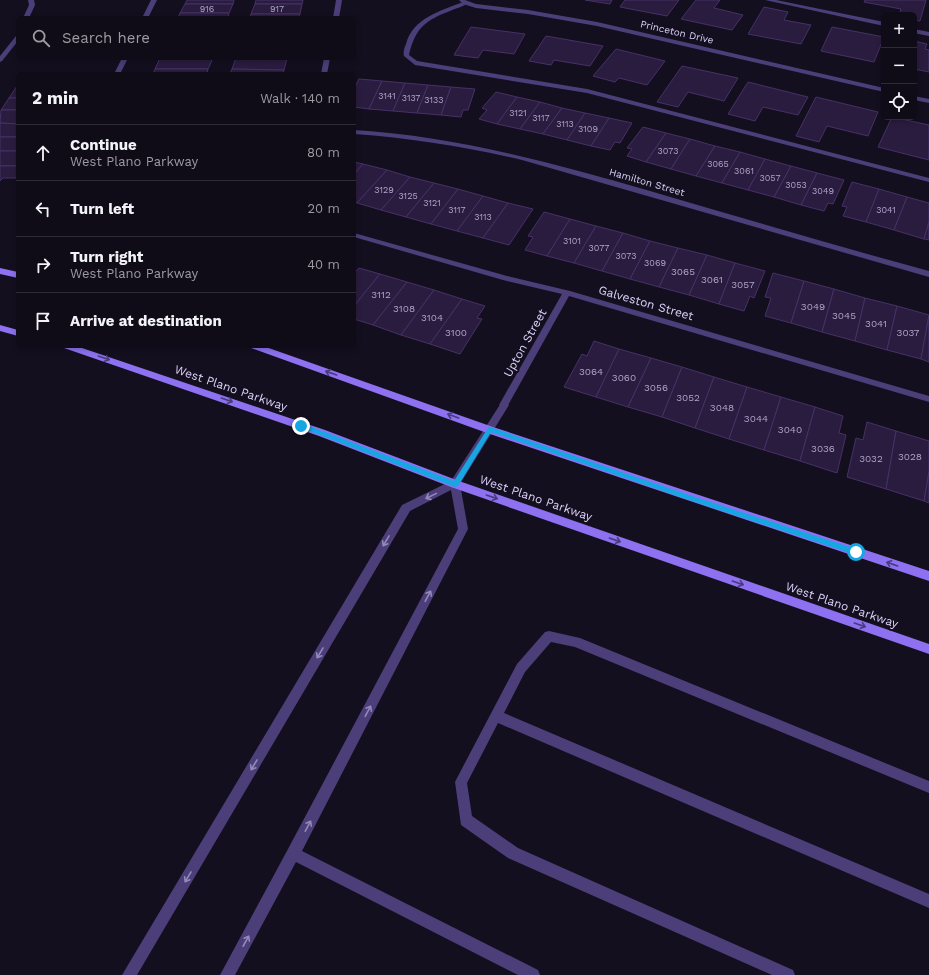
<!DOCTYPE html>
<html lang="en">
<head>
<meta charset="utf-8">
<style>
  :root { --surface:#0f0b17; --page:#181420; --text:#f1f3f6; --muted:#9b9ba1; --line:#2f2b36 }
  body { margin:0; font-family:"Work Sans",sans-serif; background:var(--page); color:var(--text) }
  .controls { position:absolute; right:12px; top:12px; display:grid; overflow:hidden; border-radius:6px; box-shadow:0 2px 6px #0003 }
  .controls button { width:36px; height:36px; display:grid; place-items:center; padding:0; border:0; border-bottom:1px solid var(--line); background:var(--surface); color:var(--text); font:20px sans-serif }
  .stop { position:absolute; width:12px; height:12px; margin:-9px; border:3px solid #16a6e1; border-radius:50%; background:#fff }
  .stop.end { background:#16a6e1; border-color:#fff; box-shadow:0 1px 4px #0008 }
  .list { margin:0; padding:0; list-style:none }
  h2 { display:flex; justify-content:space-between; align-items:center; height:52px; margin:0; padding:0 16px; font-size:17px }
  h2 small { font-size:13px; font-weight:400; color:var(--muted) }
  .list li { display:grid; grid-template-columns:26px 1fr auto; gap:12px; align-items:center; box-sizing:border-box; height:56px; padding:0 16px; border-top:1px solid var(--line) }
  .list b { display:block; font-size:15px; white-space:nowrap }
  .list p { margin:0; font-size:13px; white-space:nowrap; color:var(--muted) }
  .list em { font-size:13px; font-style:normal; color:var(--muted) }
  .icon { flex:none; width:22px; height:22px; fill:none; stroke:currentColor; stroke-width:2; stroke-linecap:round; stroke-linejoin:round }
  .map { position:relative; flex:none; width:929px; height:975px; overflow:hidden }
  .search { position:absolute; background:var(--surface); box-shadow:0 2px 6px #0003; left:16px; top:16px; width:340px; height:44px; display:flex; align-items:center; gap:10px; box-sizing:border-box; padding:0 14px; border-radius:6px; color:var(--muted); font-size:15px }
  .panel { position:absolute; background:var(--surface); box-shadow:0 2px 6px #0003; left:16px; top:72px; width:340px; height:276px; border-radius:6px }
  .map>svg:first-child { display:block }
</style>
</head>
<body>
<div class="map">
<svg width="929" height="975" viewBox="0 0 929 975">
  <rect width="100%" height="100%" fill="#140f1f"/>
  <g fill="#2a1c3e" stroke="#463167">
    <path d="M187 0H234L233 4H185Z"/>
    <path d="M256 0H303L302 4H255Z"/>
    <path d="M585 0H612L610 4Z"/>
    <path d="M625 0H679L667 16 620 7Z"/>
    <path d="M696 0H720L714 8 743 15 732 30 681 19Z"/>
    <path d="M865 0H926L920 21 914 20V15H899L901 9 864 2Z"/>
    <path d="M185 4H233L229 13H180Z"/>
    <path d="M255 4H302L300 14H251Z"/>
    <path d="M764 7 788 12 784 20 811 25 801 44 748 34Z"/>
    <path d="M180 13H229L228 18H178Z"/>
    <path d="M251 14H300L298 18H250Z"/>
    <path d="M471 27 525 34 514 54 483 50 478 58 454 55Z"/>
    <path d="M832 27 884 37 874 62 821 51Z"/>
    <path d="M546 36 603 46 590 66 554 60 551 65 529 61Z"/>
    <path d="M914 41 927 44 925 49 929 50V72L914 69Z"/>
    <path d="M616 49 665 61 647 85 619 78 615 82 593 76Z"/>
    <path d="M160 58H213L208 69H155Z"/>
    <path d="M236 58H287L284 70 232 69Z"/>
    <path d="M682 66 738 78 724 101 688 92 678 107 657 102Z"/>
    <path d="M155 69H208L207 74H153Z"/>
    <path d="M232 69 284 70 283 74H230Z"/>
    <path d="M359 79 382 81 369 109 354 107V89Z"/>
    <path d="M382 81 405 83 393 111 369 109Z"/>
    <path d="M748 82 808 97 798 115 763 107 755 121 728 114Z"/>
    <path d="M405 83 428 85 417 113 393 111Z"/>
    <path d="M428 85 451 87 441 115 417 113Z"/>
    <path d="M17 86 18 98H9Z"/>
    <path d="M451 87 475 89 468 110H463L461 117 441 115Z"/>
    <path d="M496 92 517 97 497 124 479 119 487 110 482 108Z"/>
    <path d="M517 97 540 102 520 129 497 124Z"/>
    <path d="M816 97 878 112 868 136 827 126 819 142 796 136Z"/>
    <path d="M9 98H18V110H1Z"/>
    <path d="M540 102 562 108 543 134 520 129Z"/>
    <path d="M562 108 585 113 567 140 543 134Z"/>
    <path d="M1 110H18V124L0 123Z"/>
    <path d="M585 113 609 118 591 146 567 140Z"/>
    <path d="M892 117 929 125V160L878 147Z"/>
    <path d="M609 118 632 123 620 143 615 142 610 150 591 146Z"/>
    <path d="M0 123 18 124V137H0Z"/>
    <path d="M643 127 666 133 646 162 627 156 632 149 627 148Z"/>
    <path d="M666 133 690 139 671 169 646 162Z"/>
    <rect x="0" y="137" width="18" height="14"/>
    <path d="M690 139 715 146 696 176 671 169Z"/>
    <path d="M715 146 740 152 722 183 696 176Z"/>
    <rect x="0" y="151" width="18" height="15"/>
    <path d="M740 152 765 159 748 190 722 183Z"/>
    <path d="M765 159 791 166 774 197 748 190Z"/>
    <path d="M354 162 363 164 354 174Z"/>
    <path d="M363 164 387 170 357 203 354 202V174Z"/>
    <path d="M0 166H18V174L16 178H3L0 181Z"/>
    <path d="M791 166 817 173 801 205 774 197Z"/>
    <path d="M387 170 410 177 381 210 357 203Z"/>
    <path d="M817 173 844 180 833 204 828 203 824 211 801 205Z"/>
    <path d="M410 177 434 183 406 217 381 210Z"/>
    <path d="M852 182 879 189 866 222 843 216 847 207 842 206Z"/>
    <path d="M434 183 458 189 431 224 406 217Z"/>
    <path d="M458 189 483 196 457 231 431 224Z"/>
    <path d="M879 189 907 197 894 230 866 222Z"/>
    <path d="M483 196 508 203 483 238 457 231Z"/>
    <path d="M907 197 929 203V222L924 239 894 230Z"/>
    <path d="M508 203 533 209 509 245 483 238Z"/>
    <path d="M544 212 570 219 547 256 525 250 533 237 528 236Z"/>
    <path d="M570 219 596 226 574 263 547 256Z"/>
    <path d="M929 222V240L924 239Z"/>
    <path d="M596 226 623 233 602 271 574 263Z"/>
    <path d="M623 233 650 241 630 279 602 271Z"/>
    <path d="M650 241 678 248 659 287 630 279Z"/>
    <path d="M678 248 707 255 689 295 659 287Z"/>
    <path d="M707 255 735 263 719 304 689 295Z"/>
    <path d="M735 263 765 271 754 298 750 296 744 311 719 304Z"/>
    <path d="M359 268 380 274 354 306V273Z"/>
    <path d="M773 273 804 281 791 323 765 316 771 298 765 297Z"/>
    <path d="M380 274 407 282 373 325 354 319V306Z"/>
    <path d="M804 281 834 289 822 332 791 323Z"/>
    <path d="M407 282 434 290 401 335 373 325Z"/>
    <path d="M834 289 865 298 855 341 822 332Z"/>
    <path d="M434 290 462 299 430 344 401 335Z"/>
    <path d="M865 298 897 306 887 350 855 341Z"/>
    <path d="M462 299 485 306 477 318 482 319 460 354 430 344Z"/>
    <path d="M897 306 929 315 921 359 887 350Z"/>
    <path d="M929 315V362L921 359Z"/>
    <path d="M594 341 619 349 596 397 564 387 582 354 587 356Z"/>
    <path d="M619 349 651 358 628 407 596 397Z"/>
    <path d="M651 358 682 367 662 417 628 407Z"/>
    <path d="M682 367 714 377 695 428 662 417Z"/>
    <path d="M714 377 747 387 729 439 695 428Z"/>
    <path d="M747 387 781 397 764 450 729 439Z"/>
    <path d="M781 397 815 407 800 461 764 450Z"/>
    <path d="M815 407 843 416 839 433 846 435 837 473 800 461Z"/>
    <path d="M867 422 896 431 886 489 847 477 856 438 863 440Z"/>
    <path d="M896 431 929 441V472L924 501 886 489Z"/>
    <path d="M929 472V503L924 501Z"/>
  </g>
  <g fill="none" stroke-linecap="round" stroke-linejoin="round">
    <g fill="#4c3e79" fill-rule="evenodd">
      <path d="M28 0H34L35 5 29 18H23L29 5Z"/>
      <path d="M765 0H776L884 22V26Z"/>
      <path d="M463 2 468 3C463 7 456 8 450 11 426 20 415 28 409 55L417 61 587 89 929 178V182L587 93 415 65 404 56C403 53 404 48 406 44 413 18 440 11 463 2Z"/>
      <path d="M914 29 929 32V36L914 33Z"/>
      <path d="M18 35V41L2 61 0 62V56L16 36Z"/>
      <path d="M504 402 509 405 460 484 468 529 302 851 538 970 540 975H518L296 862 235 975H220L288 849 458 529 451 490 410 511 137 975H122L402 505 451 481 501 403Z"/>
      <path d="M549 631 580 638 929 781V793L575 647 551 642 525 672 504 713 929 894V908L498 723 467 783 472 816 518 848 793 970 795 975H772L508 858 461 825 455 782 457 778 517 664 545 632Z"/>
    </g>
    <g fill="#4c3e79" fill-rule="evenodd">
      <path d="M151 0H157L148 18H142Z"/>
      <path d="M336 0H342L339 18H333Z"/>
      <path d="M459 0H465L476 4 528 10 597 22 884 88V92L597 26 528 14 476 8 463 4Z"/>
      <path d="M122 58H128L120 74H114Z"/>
      <path d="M324 58H330L327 74H321Z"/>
      <path d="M914 96 929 99V103L914 100Z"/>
      <path d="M354 130C456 136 551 163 650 191 743 218 836 246 929 271V277L522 160C466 147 411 138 354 134Z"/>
      <path d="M354 233 507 276 570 291 929 396V402L569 296 507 407 504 408 499 405 562 294 503 280 354 237Z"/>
    </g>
    <g fill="#8d71f1" fill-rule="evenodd">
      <path d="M0 268 18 272V278L0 274Z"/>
      <path d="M0 325 18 330V336L0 331Z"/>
      <path d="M63 346H76L325 430 459 481 929 644V654L451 487 319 436 64 348Z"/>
      <path d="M250 346H263L493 427 929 571V581L487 433 251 348Z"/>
    </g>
  </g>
  <defs><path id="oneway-shaft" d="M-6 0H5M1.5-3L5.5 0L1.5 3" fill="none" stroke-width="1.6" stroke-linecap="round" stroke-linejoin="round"/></defs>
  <g stroke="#4a3b7d">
    <use href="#oneway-shaft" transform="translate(104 358) rotate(19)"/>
    <use href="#oneway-shaft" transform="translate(331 373) rotate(-161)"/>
    <use href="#oneway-shaft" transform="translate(227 400) rotate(19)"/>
    <use href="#oneway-shaft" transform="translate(453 416) rotate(-160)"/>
    <use href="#oneway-shaft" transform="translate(492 497) rotate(19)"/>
    <use href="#oneway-shaft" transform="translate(615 540) rotate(19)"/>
    <use href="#oneway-shaft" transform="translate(892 564) rotate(-161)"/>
    <use href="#oneway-shaft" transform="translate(738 583) rotate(19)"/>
    <use href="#oneway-shaft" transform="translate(860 625) rotate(19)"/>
  </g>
  <g stroke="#9488ba">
    <use href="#oneway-shaft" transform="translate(431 496) rotate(154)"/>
    <use href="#oneway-shaft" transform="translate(386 541) rotate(121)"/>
    <use href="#oneway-shaft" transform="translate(428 596) rotate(-62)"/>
    <use href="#oneway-shaft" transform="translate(320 653) rotate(121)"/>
    <use href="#oneway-shaft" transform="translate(368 711) rotate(-62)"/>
    <use href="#oneway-shaft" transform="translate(254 765) rotate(121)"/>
    <use href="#oneway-shaft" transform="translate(308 826) rotate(-62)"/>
    <use href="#oneway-shaft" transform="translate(188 877) rotate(121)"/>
    <use href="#oneway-shaft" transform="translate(246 941) rotate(-61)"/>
  </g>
  <path fill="#16a6e1" d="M301 423 454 481 488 428 490 427 692 496 856 549 860 552 856 555 689 500 491 432 458 486 455 487 299 427 298 426Z"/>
  <g text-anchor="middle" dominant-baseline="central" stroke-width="4" stroke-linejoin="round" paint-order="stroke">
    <g font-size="9" fill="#b0a4cb">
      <text x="207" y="9">916</text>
      <text x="277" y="9">917</text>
      <text x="387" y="96">3141</text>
      <text x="411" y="98">3137</text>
      <text x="434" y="100">3133</text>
      <text x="518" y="113">3121</text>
      <text x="541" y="118">3117</text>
      <text x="565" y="124">3113</text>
      <text x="588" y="129">3109</text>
      <text x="668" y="151">3073</text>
      <text x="718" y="164">3065</text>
      <text x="744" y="171">3061</text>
      <text x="770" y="178">3057</text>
      <text x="796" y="185">3053</text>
      <text x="384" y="190">3129</text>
      <text x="823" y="191">3049</text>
      <text x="408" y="196">3125</text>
      <text x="432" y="203">3121</text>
      <text x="457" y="210">3117</text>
      <text x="886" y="210">3041</text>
      <text x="483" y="217">3113</text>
      <text x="572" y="241">3101</text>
      <text x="599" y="248">3077</text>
      <text x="626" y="256">3073</text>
      <text x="655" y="263">3069</text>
    </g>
    <g font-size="10" fill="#ddd1fa" stroke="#140f1f">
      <text transform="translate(677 32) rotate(13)">Princeton Drive</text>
      <text transform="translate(647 182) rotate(16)">Hamilton Street</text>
    </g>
    <g font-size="10" fill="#b0a4cb">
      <text x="683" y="271">3065</text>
      <text x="712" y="279">3061</text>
      <text x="743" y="284">3057</text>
      <text x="381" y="294">3112</text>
      <text x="813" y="306">3049</text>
      <text x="404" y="308">3108</text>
      <text x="844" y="315">3045</text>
      <text x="432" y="317">3104</text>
      <text x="876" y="323">3041</text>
      <text x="456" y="332">3100</text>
      <text x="908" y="332">3037</text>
      <text x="591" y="371">3064</text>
      <text x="624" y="377">3060</text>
      <text x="656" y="387">3056</text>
      <text x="688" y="397">3052</text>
      <text x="722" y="407">3048</text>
      <text x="756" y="418">3044</text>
      <text x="790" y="429">3040</text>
      <text x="823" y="448">3036</text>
      <text x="910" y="456">3028</text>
      <text x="871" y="458">3032</text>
    </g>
    <g font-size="12" fill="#ddd1fa" stroke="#140f1f">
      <text transform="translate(646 303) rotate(16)">Galveston Street</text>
      <text transform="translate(525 343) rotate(-61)">Upton Street</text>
      <text transform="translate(231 388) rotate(19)">West Plano Parkway</text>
      <text transform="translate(536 498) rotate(19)">West Plano Parkway</text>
      <text transform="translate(842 605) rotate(19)">West Plano Parkway</text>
    </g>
  </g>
</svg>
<div class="controls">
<button>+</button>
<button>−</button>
<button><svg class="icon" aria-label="locate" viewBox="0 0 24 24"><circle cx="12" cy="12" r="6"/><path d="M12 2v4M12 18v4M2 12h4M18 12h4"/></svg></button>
</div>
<div class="stop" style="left:856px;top:552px"></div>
<div class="stop end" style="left:301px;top:426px"></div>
<div class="search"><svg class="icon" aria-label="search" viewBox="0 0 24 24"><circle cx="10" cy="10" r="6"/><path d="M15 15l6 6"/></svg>Search here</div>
<section class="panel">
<h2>2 min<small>Walk · 140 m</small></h2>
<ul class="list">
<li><svg class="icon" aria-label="ahead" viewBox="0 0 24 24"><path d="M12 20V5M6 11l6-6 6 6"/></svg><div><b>Continue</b><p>West Plano Parkway</p></div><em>80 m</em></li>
<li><svg class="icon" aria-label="left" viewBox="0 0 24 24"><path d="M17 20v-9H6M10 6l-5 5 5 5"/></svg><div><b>Turn left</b></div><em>20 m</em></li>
<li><svg class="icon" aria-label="right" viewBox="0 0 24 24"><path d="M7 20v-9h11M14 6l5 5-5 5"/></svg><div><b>Turn right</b><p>West Plano Parkway</p></div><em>40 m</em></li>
<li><svg class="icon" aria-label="arrive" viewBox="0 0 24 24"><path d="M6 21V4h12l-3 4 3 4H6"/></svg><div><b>Arrive at destination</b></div></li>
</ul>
</section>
</div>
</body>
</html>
